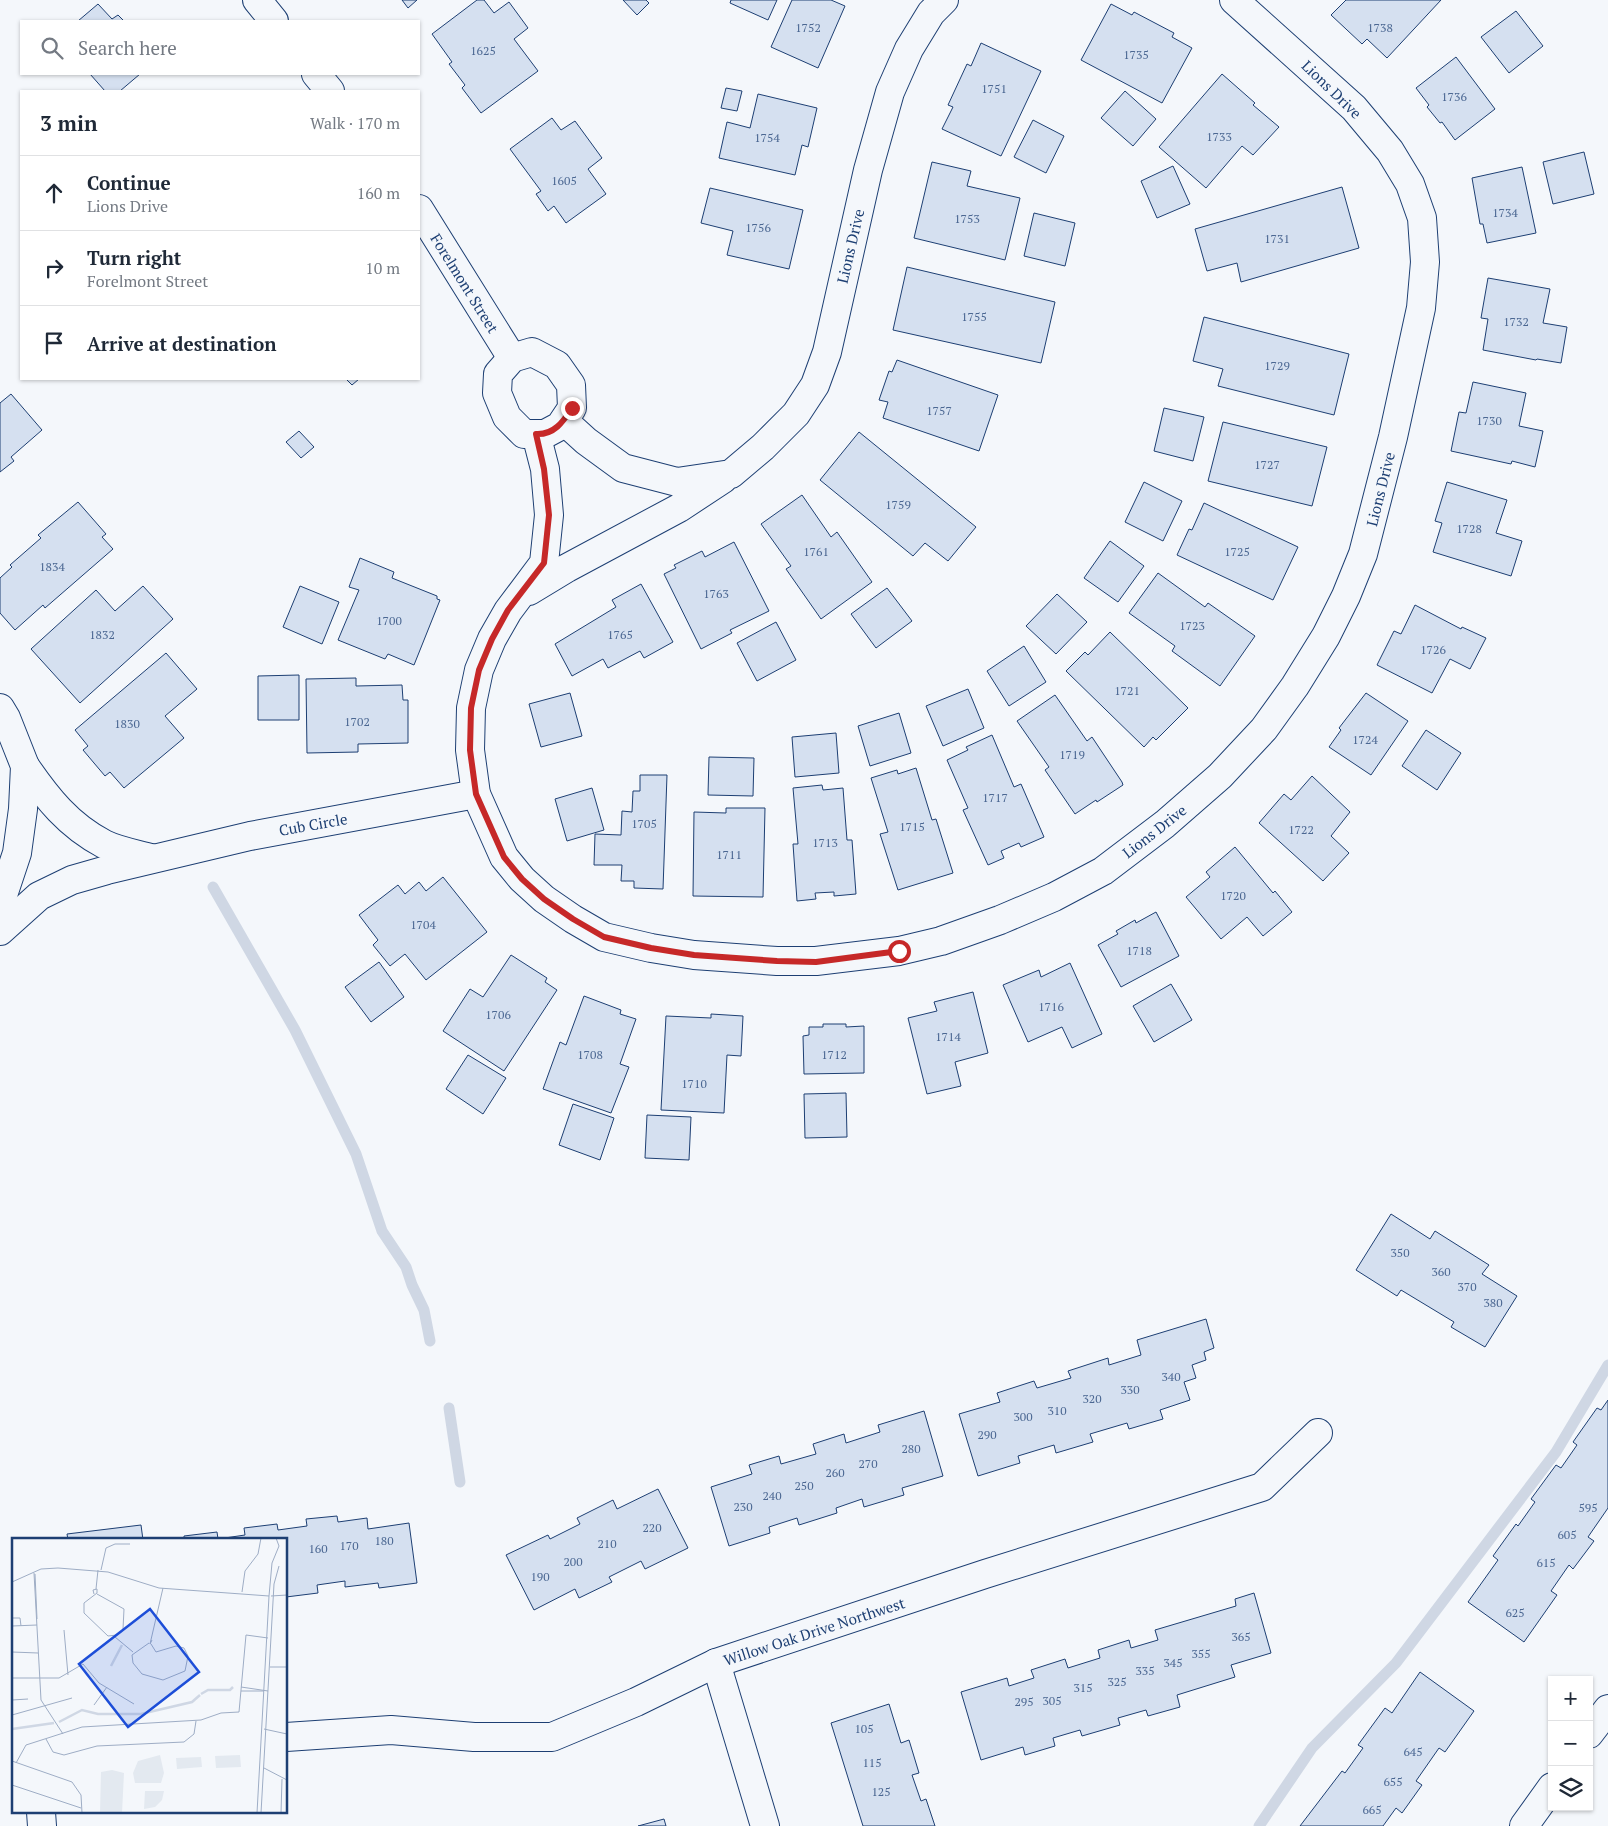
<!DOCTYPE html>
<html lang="en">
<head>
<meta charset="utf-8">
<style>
  :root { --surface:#fff; --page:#f6f6f7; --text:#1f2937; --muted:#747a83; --line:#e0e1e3 }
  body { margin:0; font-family:"PT Serif",serif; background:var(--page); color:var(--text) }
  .controls { position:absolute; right:15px; bottom:15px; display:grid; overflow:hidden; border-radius:0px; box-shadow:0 1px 4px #0004 }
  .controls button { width:45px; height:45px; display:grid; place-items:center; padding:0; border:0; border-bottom:1px solid var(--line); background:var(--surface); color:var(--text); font:25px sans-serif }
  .stop { position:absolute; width:15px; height:15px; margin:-11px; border:4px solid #c62828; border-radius:50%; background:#fff }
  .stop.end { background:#c62828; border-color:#fff; box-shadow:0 1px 5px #0008 }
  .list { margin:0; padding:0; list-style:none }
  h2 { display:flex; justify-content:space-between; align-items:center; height:65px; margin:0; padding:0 20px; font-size:21px }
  h2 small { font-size:16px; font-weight:400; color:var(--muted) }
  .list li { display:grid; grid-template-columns:32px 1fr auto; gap:15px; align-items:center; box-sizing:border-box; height:75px; padding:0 20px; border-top:1px solid var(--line) }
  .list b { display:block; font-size:19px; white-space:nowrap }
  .list p { margin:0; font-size:16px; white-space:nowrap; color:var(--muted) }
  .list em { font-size:16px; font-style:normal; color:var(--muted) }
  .icon { flex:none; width:28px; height:28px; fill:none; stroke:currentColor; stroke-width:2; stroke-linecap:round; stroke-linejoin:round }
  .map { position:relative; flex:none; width:1608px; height:1826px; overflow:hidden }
  .search { position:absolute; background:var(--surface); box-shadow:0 1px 4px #0004; left:20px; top:20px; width:400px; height:55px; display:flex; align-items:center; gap:12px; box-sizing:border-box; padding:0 18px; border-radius:0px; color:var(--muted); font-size:19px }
  .panel { position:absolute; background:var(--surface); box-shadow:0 1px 4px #0004; left:20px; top:90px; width:400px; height:290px; border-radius:0px }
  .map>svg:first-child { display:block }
</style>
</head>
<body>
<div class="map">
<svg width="1608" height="1826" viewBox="0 0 1608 1826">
  <rect width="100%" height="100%" fill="#f4f7fb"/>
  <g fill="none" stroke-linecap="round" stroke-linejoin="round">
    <g stroke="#cfd7e4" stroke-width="11">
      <path d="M213 887 295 1030 356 1154 382 1231 406 1267 412 1285 424 1310 430 1341"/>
      <path d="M449 1408 460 1482"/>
      <path d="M1259 1826 1312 1748 1396 1663 1556 1452 1608 1365"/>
    </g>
  </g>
  <g fill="#d5e0f0" stroke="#1d3f73">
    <path d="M402 0H417L408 8Z"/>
    <path d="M477 0H484L494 13 509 2 528 28 514 39 538 71 481 113 462 88 465 85 449 64 452 62 432 34Z"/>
    <path d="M623 0H646L649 3 637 15Z"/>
    <path d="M731 0H777L768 20 730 3Z"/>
    <path d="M792 0H831L845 6 818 68 771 47Z"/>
    <path d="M1346 0H1441L1387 58 1367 39 1362 44 1331 15Z"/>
    <path d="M98 4 112 19 118 15 124 21H78Z"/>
    <path d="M1111 4 1132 15 1134 12 1174 33 1172 37 1192 48 1162 103 1081 60Z"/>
    <path d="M1516 11 1543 46 1509 73 1481 37Z"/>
    <path d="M981 43 1041 71 1001 156 942 129 953 107 948 105 967 64 971 66Z"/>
    <path d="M1456 57 1495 109 1455 140 1442 122 1440 123 1427 107 1429 105 1416 88Z"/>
    <path d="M90 74H140L120 91H105Z"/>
    <path d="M1222 74 1255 103 1253 105 1279 127 1253 155 1242 146 1206 188 1159 147Z"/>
    <path d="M726 88 742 91 737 111 721 108Z"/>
    <path d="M1125 91 1156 119 1133 146 1101 118Z"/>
    <path d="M758 94 817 108 808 147 802 145 795 175 719 158 727 122 750 128Z"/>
    <path d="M552 118 561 130 575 121 602 158 588 169 606 194 566 223 554 206 548 211 536 194 541 191 510 149Z"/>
    <path d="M1033 120 1064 136 1046 173 1014 157Z"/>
    <path d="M1584 152 1594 194 1553 204 1543 162Z"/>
    <path d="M932 162 971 171 967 186 1020 198 1005 260 914 238Z"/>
    <path d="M1173 166 1190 204 1157 218 1141 181Z"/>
    <path d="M1522 167 1536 233 1487 243 1483 224H1480L1472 178Z"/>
    <path d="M1342 187 1359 248 1241 282 1237 263 1207 271 1195 229Z"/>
    <path d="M710 188 803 210 789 269 727 255 733 231 701 223Z"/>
    <path d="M1034 213 1075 223 1065 266 1024 256Z"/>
    <path d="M907 267 1055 302 1041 363 893 330Z"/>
    <path d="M1488 278 1550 289 1543 323 1567 327 1561 363 1537 359 1536 360 1483 350 1488 319 1481 318Z"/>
    <path d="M1204 317 1349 354 1334 415 1218 386 1223 369 1193 361Z"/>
    <path d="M897 360 998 395 979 451 883 418 888 402 879 400 889 371 892 372Z"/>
    <path d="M346 379H359L352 385Z"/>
    <path d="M1473 382 1526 393 1519 426 1543 431 1535 467 1512 461 1511 464 1451 451 1459 412 1466 413Z"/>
    <path d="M11 394 42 430 11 457 14 461 0 472V403Z"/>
    <path d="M1164 408 1204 417 1193 461 1154 451Z"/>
    <path d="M1223 422 1327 447 1312 506 1208 481Z"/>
    <path d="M299 431 314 447 301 458 286 442Z"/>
    <path d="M859 432 976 527 948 561 925 543 913 556 820 480Z"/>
    <path d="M1144 482 1182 501 1163 541 1125 522Z"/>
    <path d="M1447 482 1507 500 1496 533 1522 541 1511 576 1433 552 1442 523 1435 521Z"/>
    <path d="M802 495 831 537 837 532 872 582 821 619 786 569 791 566 761 524Z"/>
    <path d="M78 502 106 534 102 537 113 549 45 608 43 605 15 630 0 613V578L12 567 10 565 41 538 38 535Z"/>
    <path d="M1204 503 1298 547 1273 600 1177 555 1189 529 1192 530Z"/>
    <path d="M1110 541 1144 566 1118 602 1084 578Z"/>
    <path d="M734 542 769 611 730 630 732 633 701 649 664 574 676 568 674 565 702 551 705 557Z"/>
    <path d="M360 558 394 572 392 578 437 596V599L440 600 414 665 388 654 385 659 338 640 359 590 349 587Z"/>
    <path d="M1158 573 1205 607 1208 603 1255 636 1220 686 1172 651 1175 646 1129 613Z"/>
    <path d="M641 584 673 642 644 658 640 651 608 668 603 659 572 676 555 644 616 607 612 600Z"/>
    <path d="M143 586 173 619 80 703 31 649 96 590 115 611Z"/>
    <path d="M300 586 339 602 322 644 283 627Z"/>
    <path d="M887 588 912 621 876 648 851 614Z"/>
    <path d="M1057 594 1087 622 1056 654 1026 626Z"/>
    <path d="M1415 605 1461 629 1462 627 1486 638 1470 669 1450 659 1432 693 1377 665 1394 631 1401 634Z"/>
    <path d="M776 622 796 660 757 681 737 643Z"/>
    <path d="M1110 632 1188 708 1156 740 1153 737 1144 747 1066 671 1085 652 1088 655Z"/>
    <path d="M1024 646 1046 682 1009 706 987 671Z"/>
    <path d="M166 653 197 689 165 716 184 738 124 788 110 772 105 776 83 750 88 746 75 730Z"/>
    <path d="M299 675V720H258V676Z"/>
    <path d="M356 678V686L402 685 403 700H408V743L358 744V752L307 753 306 679Z"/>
    <path d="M968 689 984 728 943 746 926 706Z"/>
    <path d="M570 693 582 736 541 747 529 704Z"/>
    <path d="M1366 693 1408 721 1371 775 1329 747 1341 730 1339 728Z"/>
    <path d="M1055 695 1087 741 1092 737 1122 782 1123 785 1097 802 1096 800 1075 814 1045 770 1049 767 1017 721Z"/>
    <path d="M899 713 911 753 870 766 858 726Z"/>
    <path d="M1426 730 1461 753 1437 790 1402 766Z"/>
    <path d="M836 733 839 773 795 777 792 737Z"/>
    <path d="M992 735 1014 787 1021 784 1044 837 1021 847 1019 843 1001 851 1004 858 988 865 963 810 968 808 947 760 968 750 966 747Z"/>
    <path d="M709 757 754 758 753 796 708 795Z"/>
    <path d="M916 768 932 820 936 819 953 873 898 890 880 834 888 832 871 778 897 770 898 774Z"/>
    <path d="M640 775H667L663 889 634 888V881H621L622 865H594L595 834 621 835 622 811 632 812 633 791H640Z"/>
    <path d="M1312 776 1350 812 1331 836 1349 853 1323 881 1259 823 1284 794 1291 800Z"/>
    <path d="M822 785 823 790 843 788 847 840H852L856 894 834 896V892L815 893 816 899 797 901 793 844H798L793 788Z"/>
    <path d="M592 788 604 830 567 841 555 799Z"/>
    <path d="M726 808H765L763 897 693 896 694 812 726 813Z"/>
    <path d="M1235 847 1273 893 1275 891 1292 912 1263 936 1247 917 1221 939 1186 897 1210 877 1206 872Z"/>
    <path d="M443 877 487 932 426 980 405 954 390 966 373 945 378 940 359 915 398 885 405 894 419 882 426 891Z"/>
    <path d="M1156 912 1179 956 1121 987 1098 945 1118 934 1116 931 1135 920 1136 923Z"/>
    <path d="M511 955 547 978 545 982 557 990 504 1071 443 1031 470 989 483 997Z"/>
    <path d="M379 962 404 997 371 1022 345 987Z"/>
    <path d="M1070 963 1102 1034 1072 1048 1062 1027 1028 1042 1003 985 1039 970 1041 977Z"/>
    <path d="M1171 984 1192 1020 1154 1042 1133 1006Z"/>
    <path d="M973 992 988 1053 955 1062 961 1086 927 1094 908 1018 937 1011 934 1002Z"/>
    <path d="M584 996 621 1010 620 1014 636 1019 620 1064 629 1067 611 1113 543 1089 560 1042 566 1045Z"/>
    <path d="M711 1014 743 1016 741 1056 727 1055 724 1113 661 1110 666 1016 711 1018Z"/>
    <path d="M823 1024H846V1027L864 1026V1073L804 1074 803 1036 809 1035V1027H823Z"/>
    <path d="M468 1055 506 1078 483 1114 446 1089Z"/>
    <path d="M846 1093 847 1137 805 1138 804 1094Z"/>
    <path d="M573 1104 614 1118 600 1160 559 1145Z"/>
    <path d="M647 1115 691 1117 689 1160 645 1158Z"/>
    <path d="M1391 1214 1430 1239 1435 1231 1489 1265 1482 1274 1517 1296 1485 1347 1451 1327 1454 1322 1401 1290 1397 1296 1356 1270Z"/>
    <path d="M1206 1319 1214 1348 1204 1352 1206 1360 1192 1365 1196 1378 1184 1382 1190 1400 1160 1410 1163 1419 1129 1429 1127 1423 1090 1434 1093 1442 1056 1453 1054 1445 1018 1456 1020 1463 978 1476 959 1414 1000 1402 997 1393 1034 1381 1037 1388 1071 1378 1068 1371 1108 1358 1109 1365 1141 1355 1137 1340Z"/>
    <path d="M1608 1400V1508L1588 1537 1594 1541 1573 1569 1569 1565 1551 1591 1557 1595 1524 1642 1468 1602 1498 1560 1493 1556 1516 1524 1518 1526 1535 1502 1531 1499 1556 1465 1561 1468 1577 1445 1573 1442 1597 1408 1601 1410Z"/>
    <path d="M924 1411 943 1476 902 1488 904 1495 864 1507 862 1499 836 1508 837 1513 799 1525 797 1518 769 1527 770 1533 729 1546 711 1487 752 1474 749 1465 779 1456 781 1464 816 1454 813 1444 844 1434 846 1443 880 1432 878 1425Z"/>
    <path d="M658 1489 688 1548 645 1569 641 1561 609 1577 612 1582 579 1598 575 1589 534 1610 506 1555 548 1535 550 1539 580 1524 577 1518 613 1500 617 1509Z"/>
    <path d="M337 1516 338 1522 367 1518 368 1529 409 1523 417 1583 379 1588 378 1583 345 1587V1581L317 1585 318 1593 286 1597V1540H184V1536L217 1532 218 1539 245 1535 244 1528 277 1524 278 1530 307 1526 306 1519Z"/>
    <path d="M141 1525 143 1540H68L67 1534Z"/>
    <path d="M1254 1593 1271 1653 1231 1665 1235 1677 1177 1695 1180 1707 1148 1716 1146 1710 1118 1718 1120 1725 1082 1736 1080 1730 1053 1738 1055 1746 1025 1755 1023 1747 981 1760 961 1692 1007 1678 1009 1686 1034 1678 1031 1670 1065 1659 1068 1668 1100 1658 1098 1650 1129 1640 1131 1648 1158 1640 1155 1630 1236 1606 1235 1599Z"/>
    <path d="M1420 1672 1474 1711 1445 1752 1439 1748 1416 1781 1422 1785 1402 1813 1396 1808 1383 1826H1300L1342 1771 1345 1773 1363 1748 1358 1745 1385 1708 1392 1713Z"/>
    <path d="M889 1704 901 1743 909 1740 919 1773 912 1775 921 1801 926 1799 935 1826H863L831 1723Z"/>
    <path d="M664 1819 666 1826H638Z"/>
  </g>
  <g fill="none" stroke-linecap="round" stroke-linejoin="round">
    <defs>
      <g id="minor">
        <path d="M257 0 274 21"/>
        <path d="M316 74 330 91"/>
        <path d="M419 209 512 358"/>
        <path d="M532 352 557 365 571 385 572 408 560 426 545 434H524L507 417 497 393 498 374 512 358Z"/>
        <path d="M564 421 586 441 623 468 677 482 731 474 763 447 796 414 815 385 827 352 868 170 890 92 909 49 931 13 944 0"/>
        <path d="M536 434 545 469 549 515 544 563 508 611 492 639 479 670 471 708 470 750 476 794 504 857 522 879 544 899 573 919 604 937 651 948 694 955 777 961H816L899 951 941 941 1000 920 1054 897 1103 871 1165 824 1220 776 1264 729 1295 686 1326 636 1346 596 1363 554 1393 437 1421 308 1425 262 1422 218 1410 184 1390 151 1354 108 1234 0"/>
        <path d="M529 591 567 568 679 508 723 479"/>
        <path d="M0 708 6 718 25 766 23 809 17 853 0 904"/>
        <path d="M25 766C47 798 68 825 104 844 118 851 136 854 151 858"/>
        <path d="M0 931 39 896 72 880 107 870 250 836 476 794"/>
        <path d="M716 1663 765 1826"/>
        <path d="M1589 1734 1608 1709"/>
        <path d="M286 1737 391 1730 474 1737H552L636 1702 716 1663 985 1574 1262 1487 1318 1433"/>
        <path d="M41 1812 42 1826"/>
        <path d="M1524 1826 1552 1787"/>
      </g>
    </defs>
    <use href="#minor" stroke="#1d3f73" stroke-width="30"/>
    <use href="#minor" stroke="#f4f7fb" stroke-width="28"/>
  </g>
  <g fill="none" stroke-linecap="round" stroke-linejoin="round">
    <path stroke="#c62828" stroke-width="6" d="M572 408C563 422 554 435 536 434L544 469 549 515 544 563 508 610 492 639 479 670 471 708 470 750 476 794 504 857 522 879 544 899 573 919 604 937 651 948 694 955 777 961 816 962 899 951"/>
  </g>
  <g text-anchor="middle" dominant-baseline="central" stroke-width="4" stroke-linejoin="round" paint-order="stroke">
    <g font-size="12" fill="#4b6792">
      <text x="808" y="27">1752</text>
      <text x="1380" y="27">1738</text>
      <text x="483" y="50">1625</text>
      <text x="1136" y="54">1735</text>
      <text x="994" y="88">1751</text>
      <text x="1454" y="96">1736</text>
      <text x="1219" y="136">1733</text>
      <text x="767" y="137">1754</text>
      <text x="564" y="180">1605</text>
      <text x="1505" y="212">1734</text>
      <text x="967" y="218">1753</text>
      <text x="758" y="227">1756</text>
      <text x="1277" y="238">1731</text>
      <text x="974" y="316">1755</text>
      <text x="1516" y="321">1732</text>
      <text x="1277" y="365">1729</text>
      <text x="939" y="410">1757</text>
      <text x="1489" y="420">1730</text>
      <text x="1267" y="464">1727</text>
      <text x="898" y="504">1759</text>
      <text x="1469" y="528">1728</text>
      <text x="816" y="551">1761</text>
      <text x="1237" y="551">1725</text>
      <text x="52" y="566">1834</text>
      <text x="716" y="593">1763</text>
      <text x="389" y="620">1700</text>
      <text x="1192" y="625">1723</text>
      <text x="102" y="634">1832</text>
      <text x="620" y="634">1765</text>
      <text x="1433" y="649">1726</text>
      <text x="1127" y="690">1721</text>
      <text x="357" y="721">1702</text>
      <text x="127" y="723">1830</text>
      <text x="1365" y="739">1724</text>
      <text x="1072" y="754">1719</text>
      <text x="995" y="797">1717</text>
      <text x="644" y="823">1705</text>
      <text x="912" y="826">1715</text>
      <text x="1301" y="829">1722</text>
      <text x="825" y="842">1713</text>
      <text x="729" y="854">1711</text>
      <text x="1233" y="895">1720</text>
      <text x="423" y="924">1704</text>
      <text x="1139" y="950">1718</text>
      <text x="1051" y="1006">1716</text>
      <text x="498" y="1014">1706</text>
      <text x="948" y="1036">1714</text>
      <text x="590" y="1054">1708</text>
      <text x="834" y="1054">1712</text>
      <text x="694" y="1083">1710</text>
      <text x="1400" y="1252">350</text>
      <text x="1441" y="1271">360</text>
      <text x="1467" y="1286">370</text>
      <text x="1493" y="1302">380</text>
      <text x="1171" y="1376">340</text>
      <text x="1130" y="1389">330</text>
      <text x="1092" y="1398">320</text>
      <text x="1057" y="1410">310</text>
      <text x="1023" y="1416">300</text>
      <text x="987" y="1434">290</text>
      <text x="911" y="1448">280</text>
      <text x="868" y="1463">270</text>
      <text x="835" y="1472">260</text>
      <text x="804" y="1485">250</text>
      <text x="772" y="1495">240</text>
      <text x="743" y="1506">230</text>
      <text x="1588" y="1507">595</text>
      <text x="652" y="1527">220</text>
      <text x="1567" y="1534">605</text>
      <text x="384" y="1540">180</text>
      <text x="607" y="1543">210</text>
      <text x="349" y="1545">170</text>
      <text x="318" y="1548">160</text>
      <text x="573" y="1561">200</text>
      <text x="1546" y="1562">615</text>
      <text x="540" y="1576">190</text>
      <text x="1515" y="1612">625</text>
      <text x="1241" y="1636">365</text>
      <text x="1201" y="1653">355</text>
      <text x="1173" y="1662">345</text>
      <text x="1145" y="1670">335</text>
      <text x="1117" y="1681">325</text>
      <text x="1083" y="1687">315</text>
      <text x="1052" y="1700">305</text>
      <text x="1024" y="1701">295</text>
      <text x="864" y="1728">105</text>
      <text x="1413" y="1751">645</text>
      <text x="872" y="1762">115</text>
      <text x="1393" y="1781">655</text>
      <text x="881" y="1791">125</text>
      <text x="1372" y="1809">665</text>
    </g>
    <g font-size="15" fill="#1d3f73" stroke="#f4f7fb">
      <text transform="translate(1332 89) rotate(44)">Lions Drive</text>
      <text transform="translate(850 246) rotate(-77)">Lions Drive</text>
      <text transform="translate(465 283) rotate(58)">Forelmont Street</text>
      <text transform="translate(1380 489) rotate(-76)">Lions Drive</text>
      <text transform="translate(313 824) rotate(-10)">Cub Circle</text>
      <text transform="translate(1154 831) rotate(-38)">Lions Drive</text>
      <text transform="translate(814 1631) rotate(-18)">Willow Oak Drive Northwest</text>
    </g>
  </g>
  <g transform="translate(12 1538)">
    <rect width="275" height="275" fill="#f4f7fb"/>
    <path d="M148 217 152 235 149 245H123L121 235 126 223ZM228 217 229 229 204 230 203 218ZM189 219 190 229 165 231 164 220ZM100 232 112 235 110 275H88L89 234ZM133 253H152L150 262 143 269 132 271Z" fill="#e3e9f0"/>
    <path fill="none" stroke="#cfd7e4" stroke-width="2.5" d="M99 128 110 107M189 156 196 152H218L221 149M47 184 70 172 86 176H129L180 164 188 157M0 191 42 185"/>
    <path fill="none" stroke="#9eadc5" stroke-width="1" d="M89 32 94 10 103 6H118M22 35 29 162 51 196M23 36 25 81M0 44 29 31 46 30 96 34 147 50 257 58M84 51 86 32M230 54 233 33 246 16 249 0M82 56 81 52 85 51V55L72 65V75L96 98 105 97 111 91 112 71 85 56M259 58 275 57M0 80H8L9 88M0 88 25 87M52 92 56 137M103 99 121 114M140 102 138 106 151 50M137 105 120 117 121 125 130 136 151 142 173 133 176 118 172 110 164 108 144 114 139 106M0 114 26 115M258 129H275M0 140H47L71 126 87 145 122 166M229 149 256 153M229 153H252M0 162 16 161M82 167 95 149M0 177 60 160M252 191 275 196M34 201 41 214 52 217 85 208 172 204 182 196 184 183M0 223 60 244 69 257 70 275M4 225 14 207 70 189 189 182 209 175 227 174 234 97 256 100M252 230 275 242M0 247 69 270M245 275 257 58 260 25 267 8 264 0M249 275 262 46 267 28M269 275 270 241"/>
    <path fill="#1d4ed8" fill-opacity="0.15" stroke="#1d4ed8" stroke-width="2.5" d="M138 71 187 134 116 189 67 126Z"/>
    <rect width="275" height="275" fill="none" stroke="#1d3f73" stroke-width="2.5"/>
  </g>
</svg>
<div class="controls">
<button>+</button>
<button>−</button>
<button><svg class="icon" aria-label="layers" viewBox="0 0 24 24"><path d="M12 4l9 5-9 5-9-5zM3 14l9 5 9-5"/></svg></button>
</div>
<div class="stop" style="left:899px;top:951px"></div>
<div class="stop end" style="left:572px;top:408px"></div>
<div class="search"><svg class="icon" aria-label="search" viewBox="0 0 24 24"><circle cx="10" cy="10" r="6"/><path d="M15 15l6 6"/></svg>Search here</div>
<section class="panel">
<h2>3 min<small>Walk · 170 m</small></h2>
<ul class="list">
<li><svg class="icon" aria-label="ahead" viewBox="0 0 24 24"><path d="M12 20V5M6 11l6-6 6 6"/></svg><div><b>Continue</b><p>Lions Drive</p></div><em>160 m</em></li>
<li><svg class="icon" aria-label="right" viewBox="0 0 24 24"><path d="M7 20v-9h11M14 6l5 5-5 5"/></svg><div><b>Turn right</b><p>Forelmont Street</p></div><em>10 m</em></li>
<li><svg class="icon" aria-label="arrive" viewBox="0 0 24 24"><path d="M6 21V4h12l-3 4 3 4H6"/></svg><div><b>Arrive at destination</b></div></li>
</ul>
</section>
</div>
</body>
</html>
